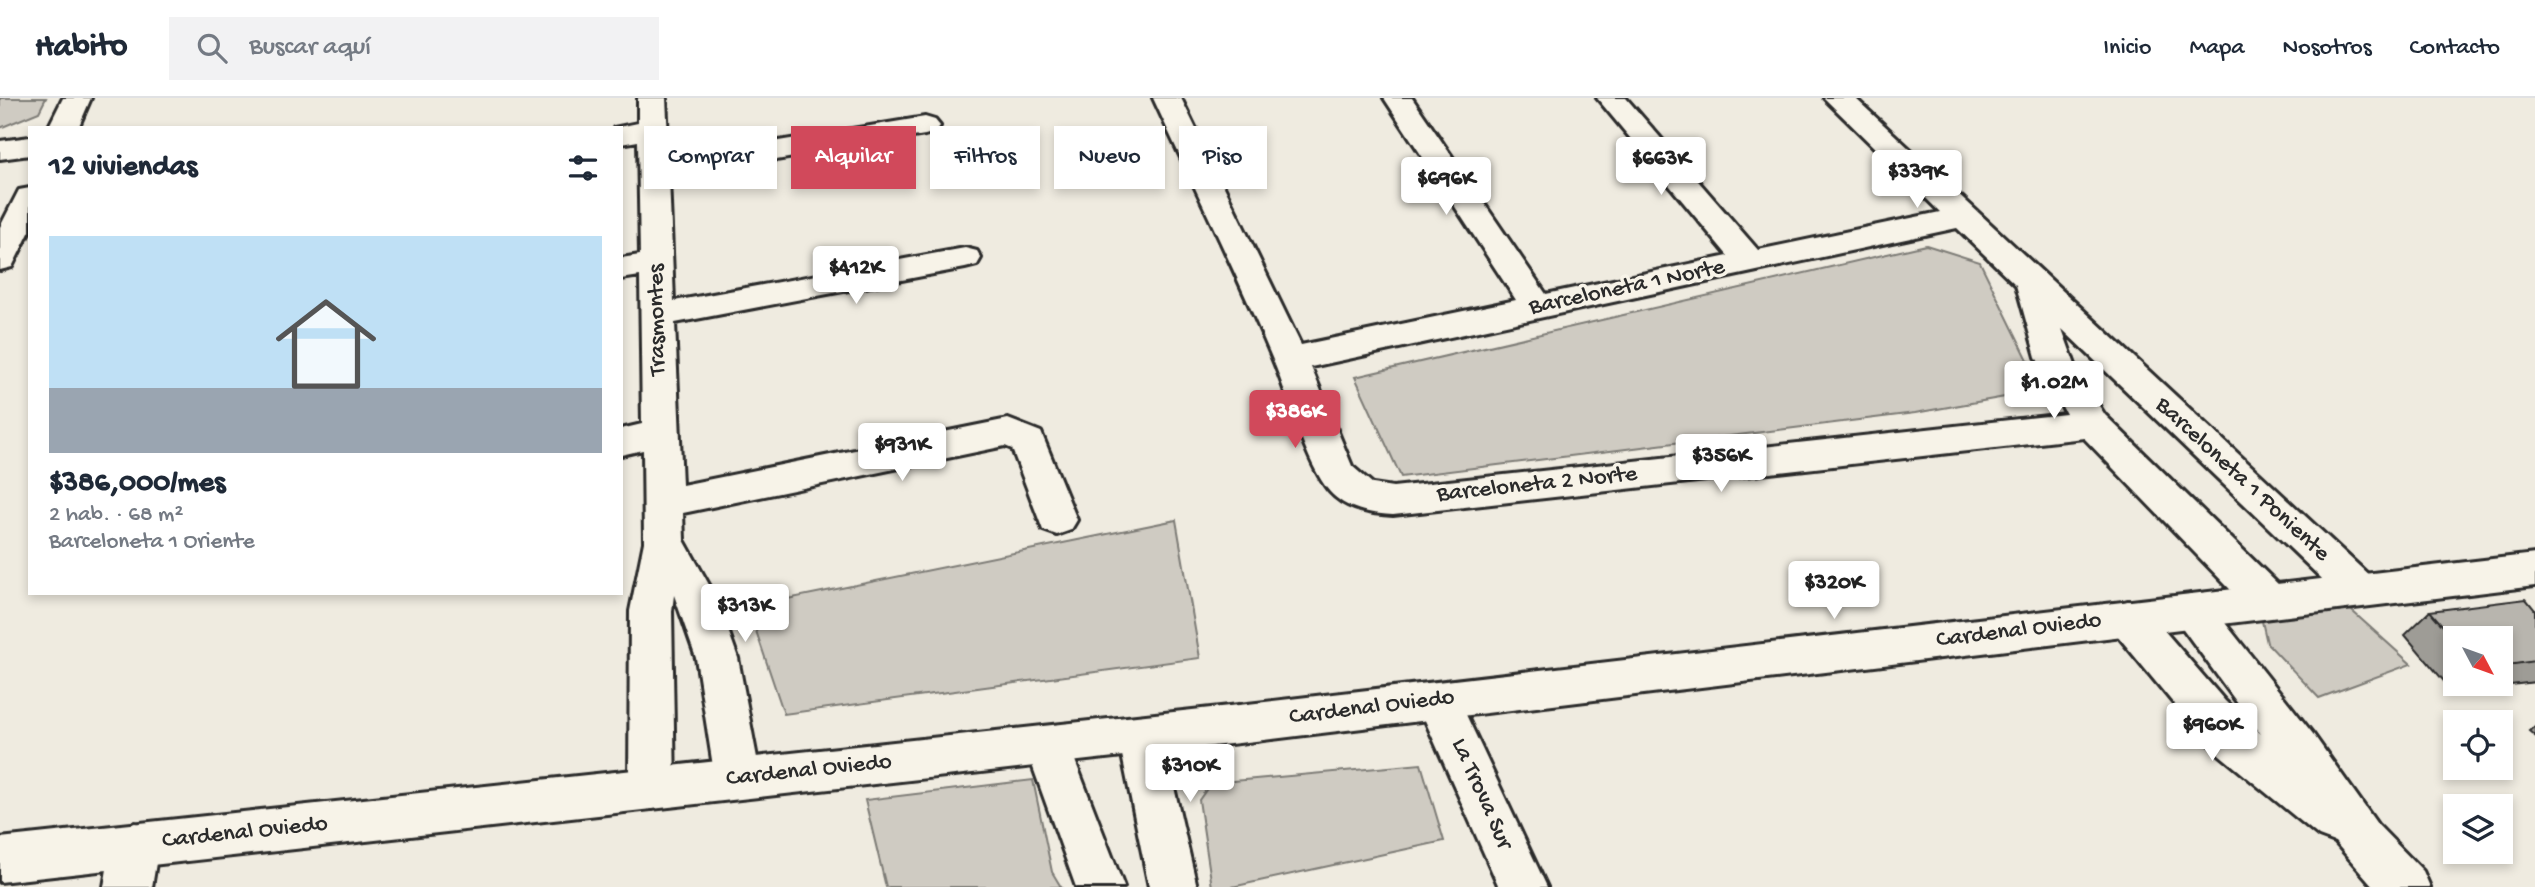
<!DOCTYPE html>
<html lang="es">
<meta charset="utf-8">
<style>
:root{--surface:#fff;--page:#f2f2f3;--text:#1f2937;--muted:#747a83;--line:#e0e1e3;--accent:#d1495b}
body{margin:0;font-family:"Gochi Hand",sans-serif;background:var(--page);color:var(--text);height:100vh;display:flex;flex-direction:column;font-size:26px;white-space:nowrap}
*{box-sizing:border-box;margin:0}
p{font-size:23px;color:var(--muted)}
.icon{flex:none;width:38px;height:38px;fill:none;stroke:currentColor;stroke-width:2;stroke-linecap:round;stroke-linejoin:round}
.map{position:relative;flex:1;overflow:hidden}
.details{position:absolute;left:28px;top:28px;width:595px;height:469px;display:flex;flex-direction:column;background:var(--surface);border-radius:0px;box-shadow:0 4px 10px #0003}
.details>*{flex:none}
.guide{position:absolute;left:644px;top:28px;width:665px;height:63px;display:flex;gap:14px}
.needle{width:46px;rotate:131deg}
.tools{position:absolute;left:2443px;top:528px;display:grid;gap:14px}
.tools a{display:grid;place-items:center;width:70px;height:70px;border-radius:0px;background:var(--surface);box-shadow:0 4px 10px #0003;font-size:35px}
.price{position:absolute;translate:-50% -60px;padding:0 16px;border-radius:7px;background:#fff;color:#222;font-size:23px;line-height:46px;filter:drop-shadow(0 2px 4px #0008)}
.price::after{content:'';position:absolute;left:50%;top:42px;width:21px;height:16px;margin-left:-10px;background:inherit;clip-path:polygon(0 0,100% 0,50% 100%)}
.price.active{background:var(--accent);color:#fff}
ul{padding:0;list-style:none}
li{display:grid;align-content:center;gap:14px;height:371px;padding:0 21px}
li+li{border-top:2px solid var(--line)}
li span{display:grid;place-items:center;height:217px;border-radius:0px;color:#555}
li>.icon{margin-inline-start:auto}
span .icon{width:126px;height:126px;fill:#fffc;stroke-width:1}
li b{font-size:30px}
h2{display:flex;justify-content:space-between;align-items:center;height:84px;padding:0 21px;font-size:30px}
.pill{padding:0 24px;border-radius:0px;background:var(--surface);box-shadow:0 4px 10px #0003;font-size:24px;line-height:63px}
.pill.active{background:var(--accent);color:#fff}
header{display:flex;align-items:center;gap:42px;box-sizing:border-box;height:98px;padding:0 35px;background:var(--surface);border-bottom:2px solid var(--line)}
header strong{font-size:33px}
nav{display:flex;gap:38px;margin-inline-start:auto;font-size:24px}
.search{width:490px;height:63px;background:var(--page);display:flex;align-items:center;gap:18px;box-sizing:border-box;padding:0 24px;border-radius:0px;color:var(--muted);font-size:26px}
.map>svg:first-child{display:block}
</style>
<header>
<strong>Habito</strong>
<div class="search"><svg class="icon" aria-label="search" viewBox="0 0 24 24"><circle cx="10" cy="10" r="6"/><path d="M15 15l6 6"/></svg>Buscar aquí</div>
<nav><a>Inicio</a><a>Mapa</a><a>Nosotros</a><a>Contacto</a></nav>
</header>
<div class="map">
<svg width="2535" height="789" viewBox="0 0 2535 789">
<rect width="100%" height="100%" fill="#efebe0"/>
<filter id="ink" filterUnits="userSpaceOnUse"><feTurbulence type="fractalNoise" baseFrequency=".0143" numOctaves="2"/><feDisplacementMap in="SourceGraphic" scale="14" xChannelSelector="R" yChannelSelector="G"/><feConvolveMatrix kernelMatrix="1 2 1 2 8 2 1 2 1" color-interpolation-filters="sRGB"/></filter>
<g filter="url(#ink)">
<!-- green -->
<path fill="#cfcbc2" stroke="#7d7b76" stroke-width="2" d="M0 0H46L39 14 0 30Z
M1926 147 1980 164 2030 266 2016 297 1915 315 1401 379 1355 279Z
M1176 422 1200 560 784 616 748 509Z
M2342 504 2411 566 2319 600 2267 545 2259 510Z
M1421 666 1444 743 1232 789H1212L1199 702 1211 685Z
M1033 682 1052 774 1061 789H886L865 702Z"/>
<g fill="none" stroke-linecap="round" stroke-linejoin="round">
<defs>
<path id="minor" d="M63 0H91L78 30H48Z
M638 0H666L669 61 925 19 935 22 940 28 935 34 925 37 669 80 674 203 965 150 977 153 981 160 977 167 965 170 675 225 682 387 1008 321 1041 334 1077 422 1071 432 1057 437 1043 432 1012 351 1005 348 683 415 684 442 717 501 738 560 761 681 754 695 738 701 722 695 715 681 696 560 674 497 672 513 675 691 668 705 652 711 636 705 629 691 630 513 644 444 643 352 621 357V331L642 326 640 178 621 181V160L640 157 638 43 621 46V30H614L638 25Z
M1153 0H1181L1301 247 1516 202 1384 0H1412L1546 196 1728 158 1597 0H1626L1758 152 1940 114 1824 0H1855L2373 481 2379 492 2373 503 2359 508 2345 503 2062 231 2078 275 2105 317 2284 492 2290 504 2284 516 2269 520 2254 516 2084 340 1393 417C1371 416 1345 411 1330 394 1306 367 1288 297 1273 262 1236 173 1193 87 1153 0ZM1957 130 2016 187 2036 259 2066 316 1393 389 1373 386 1352 368 1311 269Z
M30 39V57L0 61V43Z
M30 90V133L12 169 0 172V129L19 92Z
M2191 496 2206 501 2313 636 2377 726 2423 773 2430 789H2374L2335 744 2319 738 2220 657 2193 629 2113 532 2107 520 2113 508 2128 503 2143 508 2225 603 2260 636 2170 513 2176 501Z
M1438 584 1453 589 1547 789H1499L1416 602 1423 589Z
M1140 618 1156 623 1162 637 1197 789H1149L1118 637 1124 623Z
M1047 628 1063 633 1069 647 1124 789H1076L1025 647 1031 633Z
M135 725 152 732 159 747 152 789H104L111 747 118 732Z"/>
<path id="tertiary" d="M2535 456V488L1239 645 0 784V740L1239 607Z"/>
</defs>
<!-- minor casing -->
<use href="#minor" stroke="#2b2b2b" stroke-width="6"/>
<!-- tertiary casing -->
<use href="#tertiary" stroke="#2b2b2b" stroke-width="6"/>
<!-- minor -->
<use href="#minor" fill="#f7f3e8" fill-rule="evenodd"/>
<!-- tertiary -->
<use href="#tertiary" fill="#f7f3e8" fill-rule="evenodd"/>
</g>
<!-- wall -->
<path fill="#9e9c96" stroke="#2b2b2b" stroke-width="2" fill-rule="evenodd" d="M2535 512V584L2453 594 2405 537 2430 513ZM2455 541H2501V586H2455Z
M2535 628V638L2529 633Z"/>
<!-- building -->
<path fill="#b8b5ae" stroke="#2b2b2b" stroke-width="2" d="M2526 501 2535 512V563L2501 568V541H2455V542L2430 513Z"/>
</g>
<g text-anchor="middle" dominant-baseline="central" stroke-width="7" stroke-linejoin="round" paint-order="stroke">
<!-- street labels -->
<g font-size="24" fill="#2b2b2b" stroke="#f7f3e8">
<text transform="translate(1627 190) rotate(-12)">Barceloneta 1 Norte</text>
<text transform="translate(658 222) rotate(-91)">Trasmontes</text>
<text transform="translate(2242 382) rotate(43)">Barceloneta 1 Poniente</text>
<text transform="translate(1537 387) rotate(-6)">Barceloneta 2 Norte</text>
<text transform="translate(2019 533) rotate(-7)">Cardenal Oviedo</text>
<text transform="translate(1372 610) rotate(-7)">Cardenal Oviedo</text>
<text transform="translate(809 673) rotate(-6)">Cardenal Oviedo</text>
<text transform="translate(1481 696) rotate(66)">La Trova Sur</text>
<text transform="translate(245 735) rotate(-6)">Cardenal Oviedo</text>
</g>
</g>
</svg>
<div class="tools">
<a><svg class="needle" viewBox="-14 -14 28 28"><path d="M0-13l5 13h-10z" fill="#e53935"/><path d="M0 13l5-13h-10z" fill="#747a83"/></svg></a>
<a><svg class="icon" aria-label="locate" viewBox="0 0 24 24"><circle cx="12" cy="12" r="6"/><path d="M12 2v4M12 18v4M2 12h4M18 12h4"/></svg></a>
<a><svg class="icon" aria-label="layers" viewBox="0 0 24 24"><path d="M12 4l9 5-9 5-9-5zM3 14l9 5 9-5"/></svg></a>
</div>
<b class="price" style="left:1661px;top:99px">$663K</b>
<b class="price" style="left:1917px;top:112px">$339K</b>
<b class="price" style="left:1446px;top:119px">$696K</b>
<b class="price" style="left:856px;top:208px">$412K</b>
<b class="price" style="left:2054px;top:323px">$1.02M</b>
<b class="price active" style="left:1295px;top:352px">$386K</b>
<b class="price" style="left:902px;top:385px">$931K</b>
<b class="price" style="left:1721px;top:396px">$356K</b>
<b class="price" style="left:1834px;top:523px">$320K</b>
<b class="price" style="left:745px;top:546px">$313K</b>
<b class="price" style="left:2212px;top:665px">$960K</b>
<b class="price" style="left:1190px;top:706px">$310K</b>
<div class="guide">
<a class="pill">Comprar</a>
<a class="pill active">Alquilar</a>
<a class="pill">Filtros</a>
<a class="pill">Nuevo</a>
<a class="pill">Piso</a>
</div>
<section class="details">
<h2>12 viviendas<svg class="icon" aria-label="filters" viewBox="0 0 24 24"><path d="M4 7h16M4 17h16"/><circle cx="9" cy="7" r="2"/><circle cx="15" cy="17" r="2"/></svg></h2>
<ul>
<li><span style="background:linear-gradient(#bfe0f5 70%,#9aa5b1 0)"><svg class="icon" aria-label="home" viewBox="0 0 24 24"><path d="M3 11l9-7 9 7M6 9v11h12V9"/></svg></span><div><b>$386,000/mes</b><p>2 hab. · 68 m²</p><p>Barceloneta 1 Oriente</p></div></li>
</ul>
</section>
</div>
